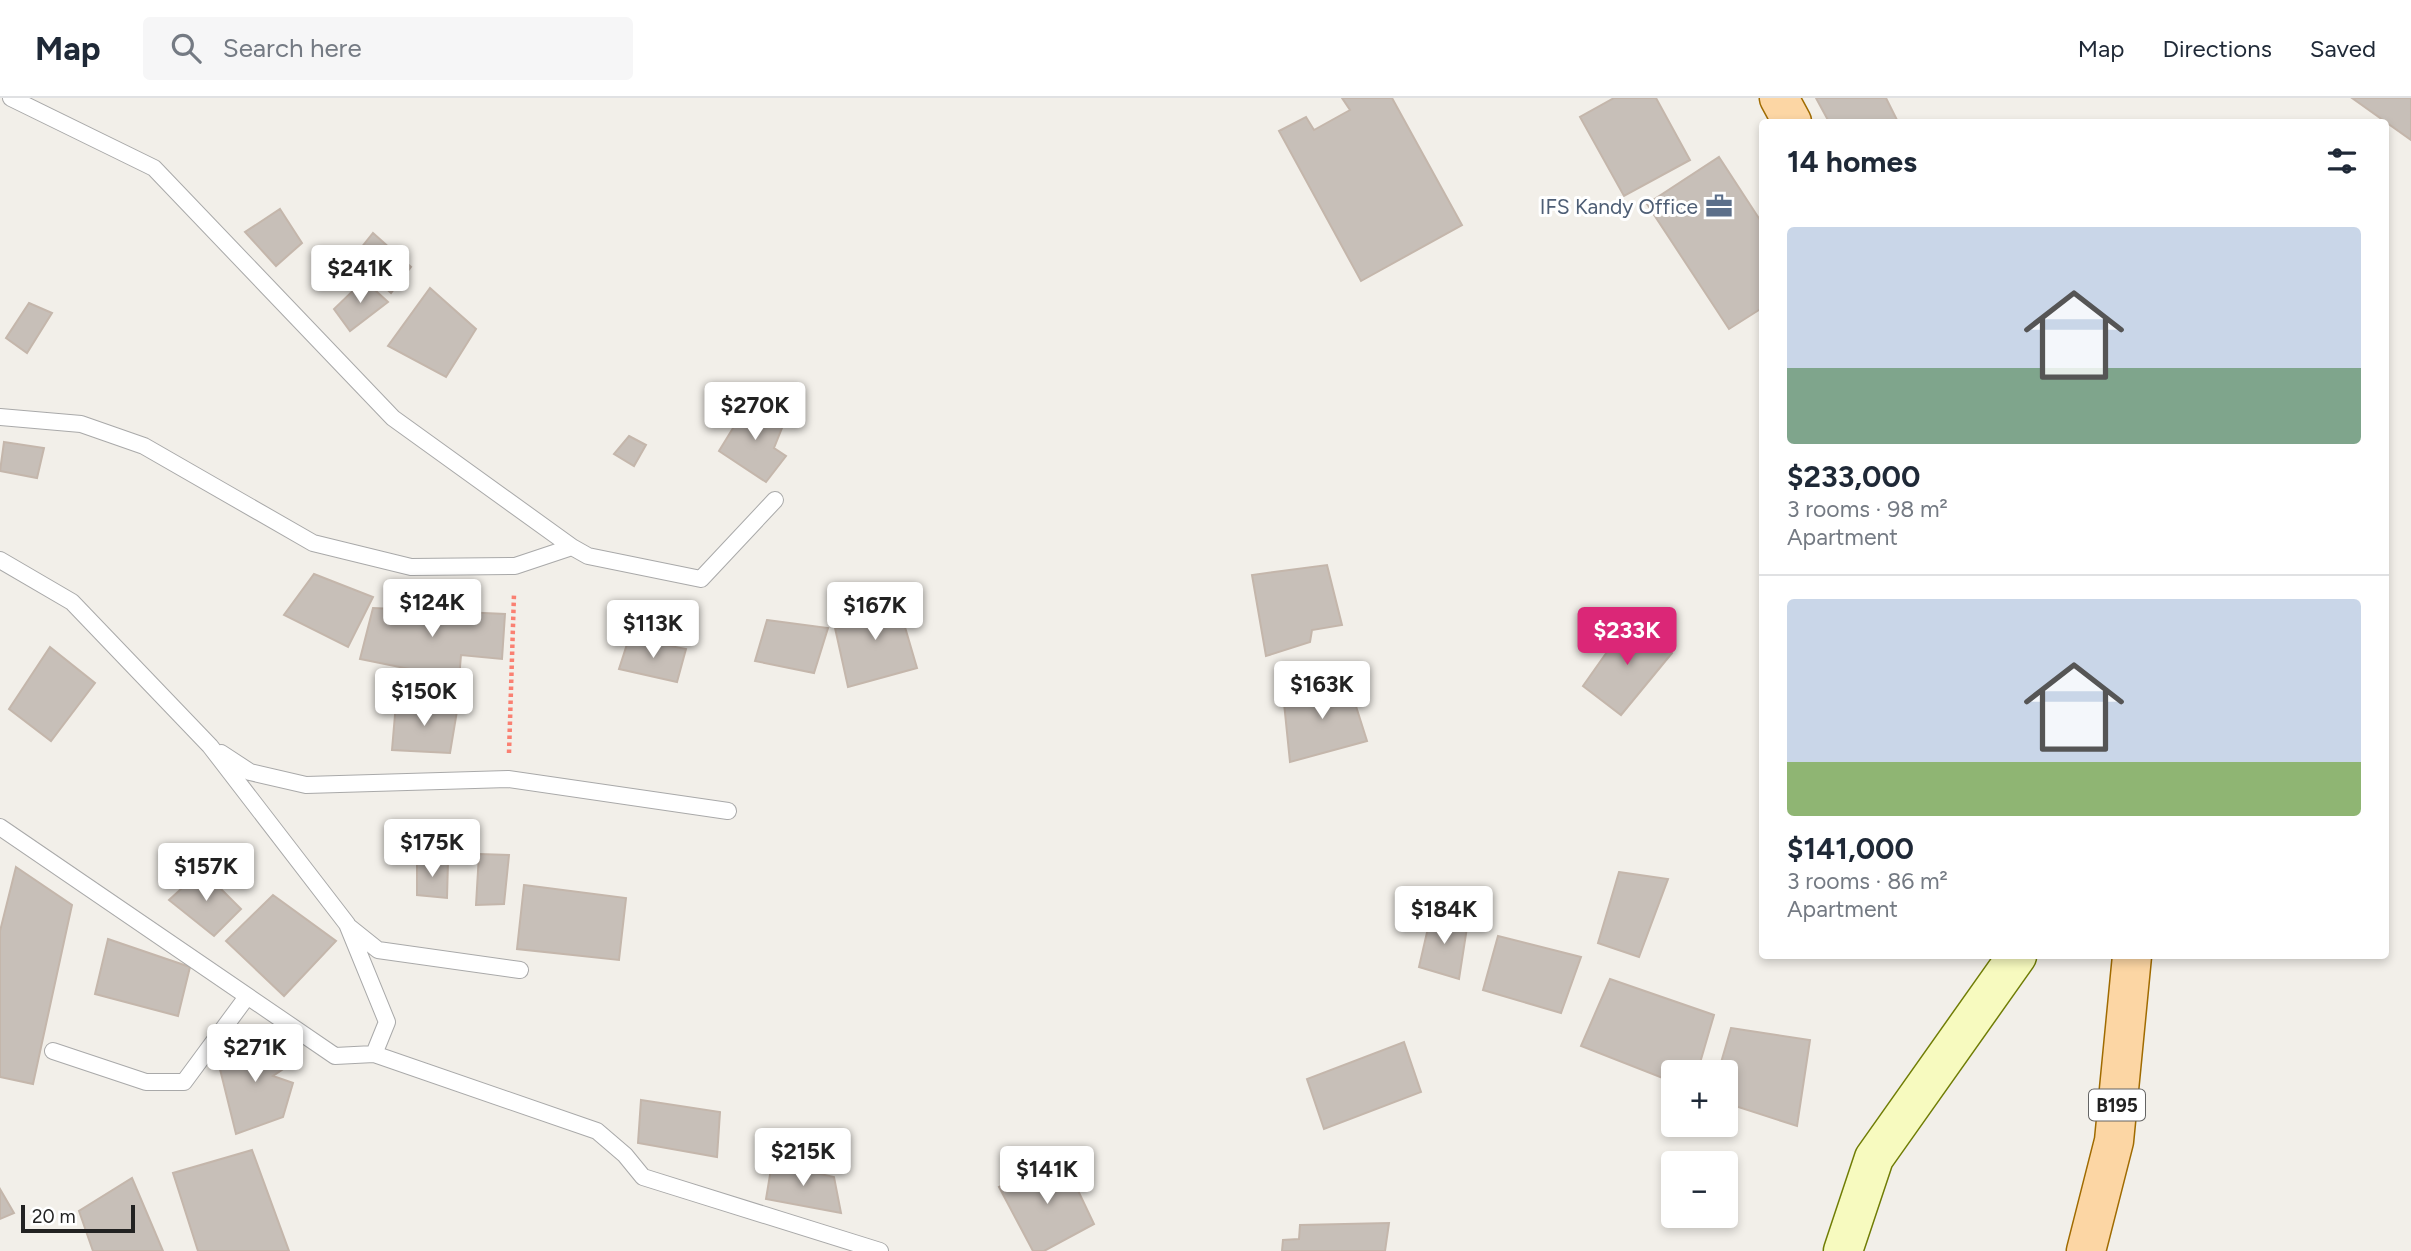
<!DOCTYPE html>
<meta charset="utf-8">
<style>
:root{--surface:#fff;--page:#f6f6f7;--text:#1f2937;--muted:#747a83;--line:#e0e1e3;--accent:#db2777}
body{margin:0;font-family:Figtree,sans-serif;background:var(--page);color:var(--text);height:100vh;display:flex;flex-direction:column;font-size:26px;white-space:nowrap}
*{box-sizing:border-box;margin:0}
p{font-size:23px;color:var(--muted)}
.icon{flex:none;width:38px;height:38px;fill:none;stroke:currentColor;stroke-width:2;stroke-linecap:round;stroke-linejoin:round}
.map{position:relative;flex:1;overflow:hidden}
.drawer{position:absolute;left:1759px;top:21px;width:630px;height:840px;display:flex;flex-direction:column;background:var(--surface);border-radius:7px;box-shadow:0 4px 10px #0003}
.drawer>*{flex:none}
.fabs{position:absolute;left:1661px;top:962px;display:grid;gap:14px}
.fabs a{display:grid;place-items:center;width:77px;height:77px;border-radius:7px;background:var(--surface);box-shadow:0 4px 10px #0003;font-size:35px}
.scale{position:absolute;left:21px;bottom:18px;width:114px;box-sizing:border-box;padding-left:7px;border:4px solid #222;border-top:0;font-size:19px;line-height:24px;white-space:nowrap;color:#222;-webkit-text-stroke:5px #fff;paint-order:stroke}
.price{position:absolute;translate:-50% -60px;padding:0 16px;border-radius:7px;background:#fff;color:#222;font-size:23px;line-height:46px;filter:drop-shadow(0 2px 4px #0008)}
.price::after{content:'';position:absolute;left:50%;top:42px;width:21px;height:16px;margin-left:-10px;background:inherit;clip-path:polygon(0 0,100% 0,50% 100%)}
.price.active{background:var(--accent);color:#fff}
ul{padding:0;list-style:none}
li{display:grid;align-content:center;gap:14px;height:371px;padding:0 28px}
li+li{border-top:2px solid var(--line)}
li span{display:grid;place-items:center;height:217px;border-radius:7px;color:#555}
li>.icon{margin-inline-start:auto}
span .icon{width:126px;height:126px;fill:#fffc;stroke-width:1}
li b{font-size:30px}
h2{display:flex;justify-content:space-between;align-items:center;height:84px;padding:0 28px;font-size:30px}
header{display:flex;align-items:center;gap:42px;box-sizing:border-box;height:98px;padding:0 35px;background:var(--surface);border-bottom:2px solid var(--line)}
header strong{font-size:33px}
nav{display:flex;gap:38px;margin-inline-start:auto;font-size:24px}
.search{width:490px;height:63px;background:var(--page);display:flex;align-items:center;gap:18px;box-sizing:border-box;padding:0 24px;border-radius:7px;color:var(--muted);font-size:26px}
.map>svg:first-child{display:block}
</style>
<header>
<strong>Map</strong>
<div class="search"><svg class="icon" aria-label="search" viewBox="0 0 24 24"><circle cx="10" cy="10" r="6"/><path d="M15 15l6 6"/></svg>Search here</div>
<nav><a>Map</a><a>Directions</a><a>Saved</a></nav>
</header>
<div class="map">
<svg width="2411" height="1153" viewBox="0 0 2411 1153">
<rect width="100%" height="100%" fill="#f2efe9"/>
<!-- building -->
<path fill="#c7bfb8" stroke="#c4b6ab" stroke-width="2" d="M1342 0H1392L1462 127 1361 183 1279 33 1306 19 1314 32 1350 12Z
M1614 0H1656L1690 62 1624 98 1580 19Z
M1816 0H1886L1898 24H1829Z
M2352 0H2411V42Z
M1719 59 1762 125V210L1729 231 1647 106Z
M280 111 302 145 276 168 245 134Z
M373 135 411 169 391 195 353 160Z
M364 182 388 204 350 233 334 211Z
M430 190 476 231 446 279 388 248Z
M29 205 52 215 27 255 6 240Z
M749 304 784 325 774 350 786 358 766 384 719 353Z
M629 338 646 347 634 368 614 356Z
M4 344 44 350 37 380 0 373Z
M1327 467 1342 527 1312 532 1310 544 1266 558 1252 477Z
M314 476 373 499 348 549 284 517Z
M895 495 917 570 848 589 835 530 854 528V508Z
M373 510 505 516 502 561 461 557 459 581 360 561Z
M1631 520 1672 555 1621 617 1583 588Z
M767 522 828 530 814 575 755 563Z
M629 540 686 551 677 584 619 571Z
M50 549 95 585 51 643 9 611Z
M1348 583 1367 643 1290 664 1283 595 1308 590 1310 598 1319 588Z
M396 605 458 607 450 655 392 652Z
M403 728 442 730V758L403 757Z
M479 756 509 757 504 806 476 807Z
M417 763 448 764 447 800 417 797Z
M16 769 72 807 33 986 0 979V833Z
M202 772 241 811 214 838 169 802Z
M1619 774 1668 781 1639 859 1598 845Z
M524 787 626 800 619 862 517 851Z
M273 797 336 843 284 898 226 843Z
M1431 817 1468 823 1459 881 1419 869Z
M1498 838 1581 859 1561 915 1483 892Z
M108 841 190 869 178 918 95 896Z
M1610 881 1714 917 1697 975H1673V984L1581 948Z
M1731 930 1810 942 1797 1028 1726 1005V975H1718Z
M244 941 257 958 265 946 278 959 292 945 301 959 273 978 293 985 283 1019 236 1036 216 955Z
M1404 944 1421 994 1324 1031 1307 981Z
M641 1002 720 1014 717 1059 638 1045Z
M252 1052 289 1153H198L173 1075Z
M1062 1059 1094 1126 1044 1153H1033L999 1089Z
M772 1065 834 1079 841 1115 766 1101Z
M132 1080 163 1153H93L79 1113Z
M0 1091 14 1115 0 1121Z
M1389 1125 1385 1153H1282L1283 1142 1299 1141 1300 1127Z"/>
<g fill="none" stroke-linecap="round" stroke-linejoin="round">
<defs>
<path id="lane" d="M11 0 154 70 393 320 572 449 588 458 701 481 775 402
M0 319 81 326 144 348 313 445 411 469 515 468 572 449
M0 462 72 504 210 648 347 826 387 924 374 956 335 958 0 729
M221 655 250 674 306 687 508 681 728 713
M348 828 378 852 520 872
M53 953 146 984H184L246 900
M374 956 597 1033 625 1057 643 1079 880 1153"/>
<path id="secondary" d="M1843 1153 1874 1060 2017 858"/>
<path id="primary" d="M1779 0 1792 24
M2086 1153 2114 1043 2132 858"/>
</defs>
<!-- lane casing -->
<use href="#lane" stroke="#a9a9a9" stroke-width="18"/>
<!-- secondary casing -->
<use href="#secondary" stroke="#707d05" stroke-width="41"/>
<!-- primary casing -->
<use href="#primary" stroke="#a06b00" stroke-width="41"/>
<!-- path -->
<path stroke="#fa8072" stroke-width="4.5" stroke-dasharray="3.5 3.5" stroke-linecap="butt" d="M509 655 514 496"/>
<!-- lane -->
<use href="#lane" stroke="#fff" stroke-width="16"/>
<!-- secondary -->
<use href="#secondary" stroke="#f7fabf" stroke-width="38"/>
<!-- primary -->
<use href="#primary" stroke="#fcd6a4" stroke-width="38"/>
</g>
<!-- icons -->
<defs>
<symbol id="office-bare" viewBox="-9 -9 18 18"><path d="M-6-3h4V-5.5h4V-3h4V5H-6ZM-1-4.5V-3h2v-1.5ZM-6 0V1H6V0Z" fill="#5c6f8a" stroke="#fff" stroke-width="2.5" paint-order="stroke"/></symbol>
</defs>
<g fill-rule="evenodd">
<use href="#office-bare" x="1700" y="89" width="38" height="38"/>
</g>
<g text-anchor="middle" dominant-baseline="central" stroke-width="6" stroke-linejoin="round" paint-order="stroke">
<!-- shield labels -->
<rect fill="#fff" stroke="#646464" stroke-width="2" x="2089" y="991.5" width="56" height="31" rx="5"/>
<g font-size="19" font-weight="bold" fill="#222">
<text x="2117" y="1007">B195</text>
</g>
<!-- service labels -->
<g font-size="21" fill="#4e5e75" stroke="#fff" text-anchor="end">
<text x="1698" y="108">IFS Kandy Office</text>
</g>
</g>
</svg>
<div class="fabs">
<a>+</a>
<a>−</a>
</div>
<div class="scale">20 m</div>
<b class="price" style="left:360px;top:207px">$241K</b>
<b class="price" style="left:755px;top:344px">$270K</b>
<b class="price" style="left:432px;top:541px">$124K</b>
<b class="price" style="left:875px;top:544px">$167K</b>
<b class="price" style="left:653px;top:562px">$113K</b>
<b class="price active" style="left:1627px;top:569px">$233K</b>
<b class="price" style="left:1322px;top:623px">$163K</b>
<b class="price" style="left:424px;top:630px">$150K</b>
<b class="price" style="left:432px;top:781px">$175K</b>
<b class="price" style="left:206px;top:805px">$157K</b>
<b class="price" style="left:1444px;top:848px">$184K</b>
<b class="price" style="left:255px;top:986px">$271K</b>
<b class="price" style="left:803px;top:1090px">$215K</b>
<b class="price" style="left:1047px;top:1108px">$141K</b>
<section class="drawer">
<h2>14 homes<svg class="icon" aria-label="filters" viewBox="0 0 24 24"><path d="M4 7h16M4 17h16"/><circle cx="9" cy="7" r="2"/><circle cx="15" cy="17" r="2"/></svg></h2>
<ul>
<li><span style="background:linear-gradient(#c9d6e8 65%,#7fa58c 0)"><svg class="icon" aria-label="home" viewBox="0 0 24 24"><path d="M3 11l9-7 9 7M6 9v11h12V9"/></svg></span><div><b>$233,000</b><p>3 rooms · 98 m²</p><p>Apartment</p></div></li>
<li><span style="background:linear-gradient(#c9d6e8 75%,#8fb573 0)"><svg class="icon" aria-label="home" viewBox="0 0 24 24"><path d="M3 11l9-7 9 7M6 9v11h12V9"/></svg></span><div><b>$141,000</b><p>3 rooms · 86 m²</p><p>Apartment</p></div></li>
</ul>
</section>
</div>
